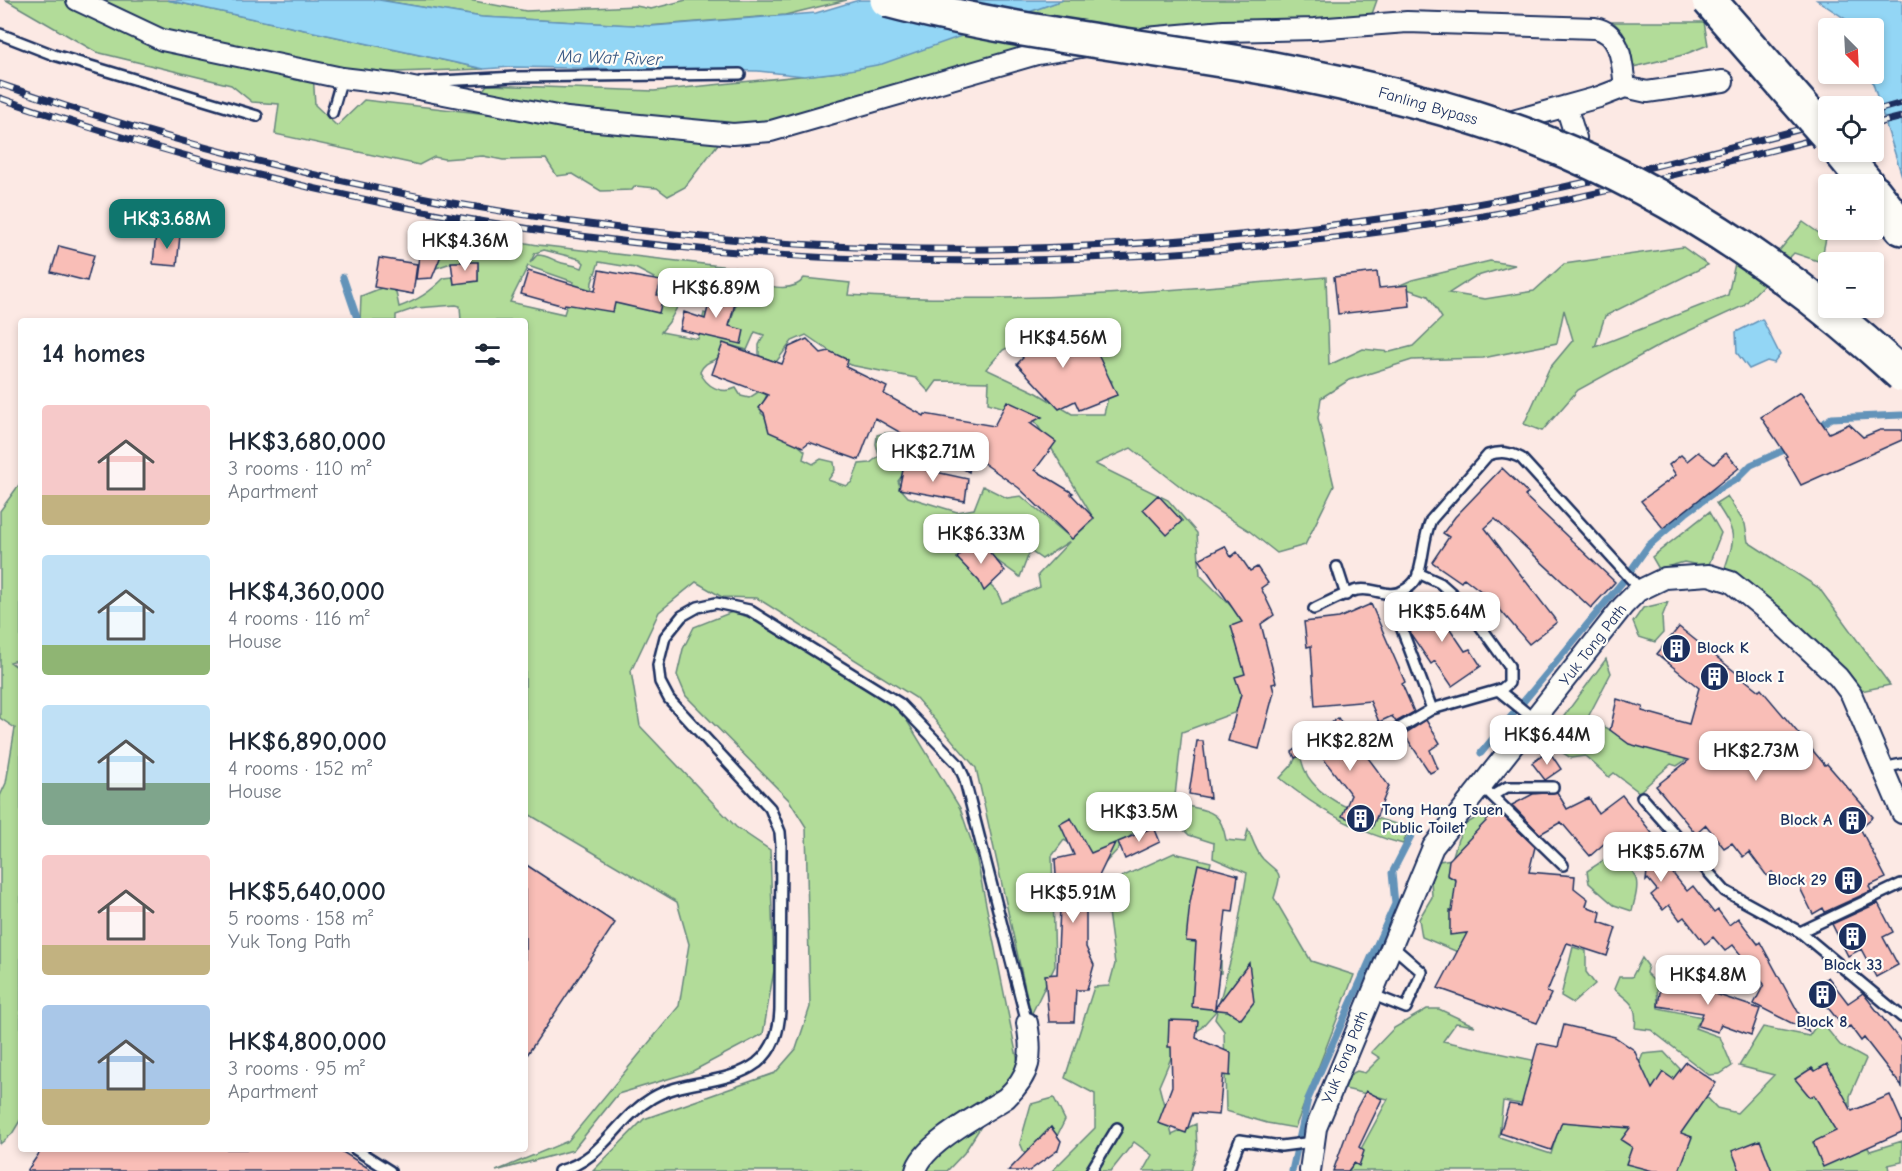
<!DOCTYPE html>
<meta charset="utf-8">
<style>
:root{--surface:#fff;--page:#f6f6f7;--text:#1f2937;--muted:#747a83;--accent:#0f766e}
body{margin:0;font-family:"Comic Neue",sans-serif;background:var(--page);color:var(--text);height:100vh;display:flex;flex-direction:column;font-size:22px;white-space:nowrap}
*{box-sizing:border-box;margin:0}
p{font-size:20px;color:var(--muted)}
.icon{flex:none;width:33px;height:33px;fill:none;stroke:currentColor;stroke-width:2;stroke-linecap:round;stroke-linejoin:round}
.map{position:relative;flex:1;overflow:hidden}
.panel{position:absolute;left:18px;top:318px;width:510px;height:834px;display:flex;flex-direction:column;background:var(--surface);border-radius:6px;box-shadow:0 3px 9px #0003}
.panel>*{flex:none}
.needle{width:39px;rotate:156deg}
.fabs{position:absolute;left:1818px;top:18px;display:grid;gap:12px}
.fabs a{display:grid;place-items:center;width:66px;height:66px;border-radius:6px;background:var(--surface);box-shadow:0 3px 9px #0003;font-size:30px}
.price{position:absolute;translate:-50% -51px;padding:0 14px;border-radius:12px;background:#fff;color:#222;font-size:20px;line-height:39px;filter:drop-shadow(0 2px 3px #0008)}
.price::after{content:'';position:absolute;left:50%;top:36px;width:18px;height:14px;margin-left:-9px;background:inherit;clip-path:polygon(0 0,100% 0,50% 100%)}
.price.selected{background:var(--accent);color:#fff}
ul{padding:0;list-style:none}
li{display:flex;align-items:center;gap:18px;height:150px;padding:0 24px}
li span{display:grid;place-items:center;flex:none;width:168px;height:120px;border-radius:6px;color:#555}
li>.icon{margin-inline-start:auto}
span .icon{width:72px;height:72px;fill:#fffc;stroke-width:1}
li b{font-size:26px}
h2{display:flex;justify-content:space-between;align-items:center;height:72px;padding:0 24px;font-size:26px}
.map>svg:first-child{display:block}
</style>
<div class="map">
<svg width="1902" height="1171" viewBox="0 0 1902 1171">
<rect width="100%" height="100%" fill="#fce9e4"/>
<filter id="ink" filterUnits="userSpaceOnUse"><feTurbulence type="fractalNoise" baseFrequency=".0167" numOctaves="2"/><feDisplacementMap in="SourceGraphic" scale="12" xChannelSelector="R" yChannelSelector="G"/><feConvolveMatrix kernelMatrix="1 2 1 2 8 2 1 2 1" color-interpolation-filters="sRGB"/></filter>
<g filter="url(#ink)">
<!-- green -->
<path fill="#b2dc99" stroke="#66867c" stroke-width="1.5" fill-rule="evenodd" d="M6 0H167L484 69 338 74 313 72 315 105 337 126 364 100 721 140 685 187 668 196 657 188 635 186 632 190 601 191 573 174 557 176 546 159 503 160 483 156 444 159 434 157 419 165 275 134 279 104 252 102 231 85 96 52Z
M379 0H469L526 11 636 6 651 9 686 0H847L785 15 647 26 482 17Z
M1063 0H1377L1372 14 1348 26 1100 44 771 131 475 100 487 85 654 91 839 72Z
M1613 22H1704L1708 45 1683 55 1633 67C1631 48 1628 35 1613 22Z
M1803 222 1826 238 1821 262 1794 253 1743 306 1671 339 1578 390 1542 431 1524 424 1549 369 1573 340 1564 310 1557 343 1483 358 1412 360 1349 380 1321 398 1318 418 1334 486 1305 545 1277 553 1248 530 1190 494 1131 448 1095 464 1168 500 1197 533 1200 575 1255 630 1250 707 1182 732 1175 796 1153 812 1105 863 1064 840 1052 856 1055 966 1031 1015 976 768 916 698 757 598 722 597 696 582 659 612 631 671 640 726 736 827 770 850 774 970 763 1034 691 1072 618 1094 573 1150 496 1171 568 1141 679 1006 689 944 677 902 525 812V321H461L460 306 456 305 416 308 396 315V321H360L361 296 389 285 396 292 399 307C418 300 430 292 444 278L453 277 454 284 478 281V262H454L433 269 423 254 430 227 538 245 738 268 743 278C760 284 792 296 804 278L850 283 848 295C1007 305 1168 291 1326 277L1329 365 1363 349 1390 352 1413 346 1442 318 1428 296 1398 286 1412 280 1490 261 1515 265 1474 277 1449 293 1485 299 1534 291 1564 264 1683 247 1708 265 1605 316 1595 347 1728 295 1742 232 1779 251ZM544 250 580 259 584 263 582 268C575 265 569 265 562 263 551 260 549 255 537 255L530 263 535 253ZM599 262 635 268 654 278 630 301 591 297 592 282ZM528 266 574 282 564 314 510 302ZM691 282 739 294 731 321 704 313 698 339 661 332 669 322ZM755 332 764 335 759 345V356L776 362 792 341 806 335 850 365 916 378 929 392 937 381 989 382 988 403 1032 416 1094 519 1072 539 1021 496 1007 498 983 486 974 509 957 512 908 497 901 489 898 481 919 453 918 447C906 435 894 429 877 435L876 444 879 456 870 463 859 464 852 482 846 486 828 480 835 470 834 462 821 459 813 464 803 459 805 451 761 413 767 393 763 389 749 398 741 396 736 388C721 395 706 386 700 372 707 356 722 364 730 345L747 350ZM1021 341 1039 344 1112 381 1104 414H1072L1037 393 986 369 1003 350ZM967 539 1020 577 1030 551 1042 559 1070 541 1038 575 1040 587 1002 603 997 592 962 557 956 554Z
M21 482V659L10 662 21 670V1119L12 1134 0 1144V796L6 783 15 728 0 718V511Z
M1727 496 1745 524 1748 542 1819 588 1890 685 1856 692 1724 571C1736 535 1737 535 1716 503Z
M1709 512 1721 533 1708 567 1684 562 1659 569 1652 557Z
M1668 602 1662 617 1663 633 1655 642 1639 637 1633 622 1643 608Z
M732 612 751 618 900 709 960 808 976 855 1019 1067 964 1153 947 1171H593L644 1119 775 1073 796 1049 810 1007 806 827 789 800 686 696 677 675 683 649 694 627Z
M1606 659 1611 673 1586 721 1607 728 1634 745 1706 747 1677 766 1671 764 1639 792 1614 773 1609 777 1585 756 1571 758 1545 742Z
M1299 751C1302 762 1304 773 1312 782 1333 809 1378 818 1409 828L1403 844C1356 832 1317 809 1280 778L1292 765Z
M1187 806C1213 812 1221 812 1226 840L1245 842 1248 829C1252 838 1256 852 1263 859 1281 876 1283 870 1274 898L1311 961 1354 975 1295 1128 1267 1123 1226 1111 1224 1031 1215 1019 1235 943 1247 873 1213 858 1214 843 1189 835 1178 824 1179 812Z
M1492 808 1510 819 1509 834 1465 955 1422 937 1419 919 1432 897 1431 878 1439 861 1452 859 1458 839 1466 824Z
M1174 853 1211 862 1193 936 1221 955V973L1196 974 1216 1011 1200 1029 1177 1044 1159 1086 1172 1135 1196 1124 1197 1149 1191 1171H1143L1152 1155 1134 1142 1111 1171H1052L1095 1128V1094L1065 1078 1094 987 1109 986 1115 964 1108 912 1117 879Z
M1620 856C1641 878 1639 883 1632 911L1614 905 1589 883 1587 871 1604 860Z
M1573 947 1586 951V972L1595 984 1573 1003 1561 996Z
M1642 958 1648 966 1646 973 1657 984 1658 1008 1702 1017 1695 1028 1720 1037 1732 1066 1720 1074 1709 1075 1651 1030 1635 1028C1638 1004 1630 1002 1614 989L1619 977H1632Z
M1427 1009H1439L1475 1026 1456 1023 1443 1041 1537 1061 1541 1101 1521 1104 1503 1101 1499 1137 1551 1154 1577 1066 1630 1085 1643 1054 1664 1052 1717 1108 1737 1113 1774 1075 1739 1066 1763 1027 1809 1036 1818 1023 1827 1029 1840 1045 1866 1059 1850 1096V1120L1870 1151 1902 1141V1162L1888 1165 1889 1171H1349L1388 1099 1345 1089 1349 1075 1357 1071 1365 1073 1380 1058 1371 1052 1394 1028Z
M1054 1098 1065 1120 1051 1148 1029 1163 1020 1143 1031 1104Z"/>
<!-- water -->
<path fill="#93d6f5" stroke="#6393b9" stroke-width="1.5" d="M167 0H379L482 17 652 26 816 13 859 0H1063L882 64 839 72 804 76 758 71 511 67 484 69Z
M1817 0H1902V176L1870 74H1874V28H1859Z
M1762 319 1780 355 1774 363 1767 361 1749 369 1737 353 1736 332Z"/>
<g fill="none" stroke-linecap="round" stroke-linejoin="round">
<!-- stream -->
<path stroke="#6393b9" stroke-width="7" d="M343 277 358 321
M1817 428 1831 418 1902 415
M1481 753 1624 580 1648 546 1686 513 1716 491 1737 479 1751 465 1791 447
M1292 1171 1308 1099 1395 904 1392 873 1413 832"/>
</g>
<!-- building -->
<path fill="#f9beb7" stroke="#1b2f5e" stroke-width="1.5" d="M156 233 180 235 177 266 153 264Z
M59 246 94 255 87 281 51 272Z
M420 249 442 253 432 278 416 279Z
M379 258 417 264 413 294 374 287Z
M451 262H478V281L454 284Z
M599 270 661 281 657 295 663 296 659 313 615 303 613 312 565 304 564 306 521 294 528 271 595 291Z
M1377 272 1379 288 1408 285 1410 306 1338 314 1334 277Z
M713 288 738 292 729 326 744 330 741 344 680 330 684 312 705 319Z
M1043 322 1050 336 1074 340 1080 351 1094 346 1117 395 1079 410 1075 401 1059 409 1017 364 1023 358 1011 339Z
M807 339 821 353 829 351 848 360 846 367 887 387 884 394 924 416 925 414 994 426 1007 401 1042 417 1030 423 1056 442 1035 470 1073 493 1071 494 1094 518 1072 539 1019 488 972 455 969 472 875 418 859 460 809 442 803 447 769 432 764 413 759 408 768 395 712 374 723 343 782 364 789 347Z
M1800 392 1829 433 1849 424 1863 437 1880 430H1902V440L1801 485 1785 457 1787 456 1761 417Z
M1698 452 1714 464 1726 453 1739 468 1663 528 1641 501 1676 475 1669 465 1681 455 1687 461Z
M904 465 968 479 965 501 899 489Z
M1502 468 1528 493 1525 496 1615 582 1591 608 1495 519 1485 528 1557 622 1529 644 1491 599 1464 578 1461 582 1432 562 1449 537 1443 533 1455 517Z
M1158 495 1182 521 1167 535 1143 509Z
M972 542 978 548 983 544 1005 571 984 591 979 581 957 558Z
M1225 546 1231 557 1237 552 1250 571 1257 567 1268 583 1261 588 1274 615 1261 624 1276 683 1272 684 1274 692 1259 749 1228 741 1241 694 1235 677 1245 674 1231 626 1242 622 1199 559Z
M1438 599 1450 616 1444 620 1465 651 1470 649 1481 666 1452 686 1435 661 1431 664 1412 636 1406 621Z
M1371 604 1405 682 1402 684 1414 712 1396 722 1392 716 1379 722 1370 701 1315 706 1311 646 1307 647 1304 622 1339 618Z
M1679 627 1759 691 1761 689 1825 765 1827 764 1873 817 1860 828 1886 878 1869 886 1871 891 1825 912 1823 908 1813 914 1795 878 1784 886 1772 872 1767 876 1749 852 1743 857 1732 843 1724 848 1706 825 1696 834 1656 786 1689 760 1629 744 1610 730 1617 699 1643 707 1642 711 1689 724 1699 688 1657 654Z
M1338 718 1350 735 1339 739 1360 747 1389 786 1372 828 1342 816 1351 795 1316 749 1295 758 1292 752Z
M1426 720 1440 743 1430 750 1438 769 1430 773 1404 734Z
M1197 741H1203L1210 798 1189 794Z
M1549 751 1561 769 1545 780 1532 763Z
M1557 792 1567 809 1589 798 1598 813 1622 795 1673 860 1666 865 1687 891 1693 886 1714 913 1718 910 1729 925 1738 918 1758 944 1760 942 1809 1032 1754 1004 1764 984 1733 945 1725 951 1713 937 1705 944 1684 917 1680 920 1669 905 1663 910 1651 895 1657 890 1648 879 1646 881 1648 861 1632 858 1614 835 1590 856 1561 822 1540 834 1512 805 1533 794Z
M1499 812 1535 847 1529 872 1575 876 1574 888 1588 899 1586 906 1601 912 1599 922 1616 928 1607 956 1567 943 1547 992 1551 994 1537 1023 1438 988 1467 933 1450 935V911H1452L1456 880 1447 875 1449 860 1490 817Z
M1071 818 1091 853 1115 843 1086 903V947L1094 965 1087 990H1076L1074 1022H1049L1045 975 1057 974 1060 908H1058L1055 859 1074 855 1060 824Z
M1154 827 1160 842 1125 859 1118 842Z
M525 864 615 923 525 1058Z
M1198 864 1238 875 1233 912 1226 911 1215 1008 1249 963 1254 1002 1241 1019 1228 1011 1192 1007 1196 942 1186 941 1190 902Z
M1878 903 1893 932 1883 937 1898 965 1876 977 1861 949 1848 956 1832 924Z
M1828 977 1848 1003 1863 993 1902 1043V1087L1864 1038 1861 1041 1850 1026 1845 1029 1813 989Z
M1662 978 1690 981 1689 985 1760 1009 1751 1035 1721 1024 1718 1032 1698 1026 1703 1013 1658 1006Z
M1169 1020 1198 1021 1196 1038 1231 1053 1230 1076 1223 1075 1219 1115 1193 1113 1186 1133 1158 1123 1172 1086 1171 1047H1168Z
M1564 1025 1615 1037 1634 1050 1652 1089 1663 1072 1673 1079 1686 1062 1716 1083 1681 1133 1692 1137 1679 1171H1653L1626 1164 1632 1147 1621 1140 1630 1128 1562 1122 1551 1150 1500 1133 1509 1104 1521 1106 1538 1043 1558 1047Z
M1827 1064 1852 1111 1890 1095 1902 1122V1132L1823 1167 1813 1142 1836 1131 1814 1095 1810 1097 1795 1079 1812 1068 1815 1071Z
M1366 1091 1382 1099 1359 1147 1364 1151 1359 1166 1354 1163 1348 1171H1333L1354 1113Z
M1051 1127 1061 1141 1058 1150 1029 1171H1008Z
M1760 1140 1772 1171H1740L1732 1151Z
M42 1149H338L373 1171H27Z"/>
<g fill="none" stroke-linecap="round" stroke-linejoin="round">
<defs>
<path id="service" d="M0 34 54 55 257 116
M422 82 516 77 740 74
M332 113 342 78
M1337 567 1346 595
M1389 595 1432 709
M1314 609C1327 603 1342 594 1357 590 1375 586 1389 601 1406 589 1411 586 1416 581 1418 575 1424 557 1423 538 1431 520L1488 455C1501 451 1509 452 1521 458L1641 590
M1498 690 1535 720
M1371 745 1432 709 1502 689 1509 683V666L1465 605 1440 583 1418 573
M1882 768 1902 764
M1482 786 1563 865
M1492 796 1507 787H1553
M1642 797 1725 891 1800 932 1902 1017
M1800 932 1901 884
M1371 994 1406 1008 1422 972 1391 945
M355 1149 390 1171
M559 1171C603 1160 615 1120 652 1098 683 1079 726 1086 757 1063 774 1049 779 1031 780 1010L781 845 780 832 770 808 669 699 660 682 658 665 665 637 682 616 698 607 716 603 749 610 899 703 958 764 964 777 1027 1023
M1091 1171 1117 1128
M1228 1171 1240 1140 1281 1146 1313 1142"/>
<path id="minor" d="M77 0 162 40 342 78 393 84 567 118 733 134 771 131 1037 54 1081 47
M1146 38 1224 31 1315 29 1407 22 1595 28C1622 33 1622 64 1625 87L1599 97 1502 124
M1625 87 1647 92 1723 81
M1566 106 1576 138
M916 1171C922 1144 983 1113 1006 1098 1031 1074 1033 1056 1027 1023
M1310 1171 1316 1128 1433 847 1623 606 1638 591 1665 578 1709 575 1731 582 1772 615 1838 677 1851 694 1902 813"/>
<path id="motorway" d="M1841 152 1867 184
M1874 192 1902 228"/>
</defs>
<!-- service casing -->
<use href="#service" stroke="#1b2f5e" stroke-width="14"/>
<!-- minor casing -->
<use href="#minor" stroke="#1b2f5e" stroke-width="24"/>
<!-- motorway casing -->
<use href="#motorway" stroke="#1b2f5e" stroke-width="38"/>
<!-- service -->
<use href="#service" stroke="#fdfcf7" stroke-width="9"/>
<!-- minor -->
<use href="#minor" stroke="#fdfcf7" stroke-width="20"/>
<!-- motorway -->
<use href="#motorway" stroke="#fdfcf7" stroke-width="33"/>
<defs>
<path id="rail" d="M0 84C262 175 536 230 813 245 1017 257 1226 242 1428 212 1563 192 1696 156 1828 122
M0 98C50 116 101 131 152 146 560 266 989 289 1409 228 1551 208 1690 171 1828 136
M1874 111 1902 103
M1874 124 1902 117"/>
</defs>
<!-- rail casing -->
<use href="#rail" stroke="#1b2f5e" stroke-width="7"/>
<!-- rail -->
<use href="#rail" stroke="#fdfcf7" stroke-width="4.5" stroke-dasharray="14" stroke-linecap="butt"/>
<defs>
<path id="motorway-bridge" d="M887 0C1011 33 1142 45 1268 68 1361 86 1454 107 1541 141 1675 194 1797 278 1902 375
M1709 0 1828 136"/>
</defs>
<!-- motorway-bridge casing -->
<use href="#motorway-bridge" stroke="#1b2f5e" stroke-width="38" stroke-linecap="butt"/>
<!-- motorway-bridge -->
<use href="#motorway-bridge" stroke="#fdfcf7" stroke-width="33"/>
</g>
</g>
<!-- icons -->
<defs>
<symbol id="building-disc" viewBox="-11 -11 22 22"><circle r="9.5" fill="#1b2f5e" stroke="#fdfcf7"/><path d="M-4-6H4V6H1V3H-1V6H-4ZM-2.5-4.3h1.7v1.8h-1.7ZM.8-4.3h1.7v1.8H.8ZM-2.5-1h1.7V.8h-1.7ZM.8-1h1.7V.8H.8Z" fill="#fff"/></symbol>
</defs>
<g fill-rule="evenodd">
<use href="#building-disc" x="1660" y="632" width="33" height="33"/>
<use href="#building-disc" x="1698" y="660" width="33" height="33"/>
<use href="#building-disc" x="1344" y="802" width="33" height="33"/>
<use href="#building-disc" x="1836" y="804" width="33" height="33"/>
<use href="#building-disc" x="1832" y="864" width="33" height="33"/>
<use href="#building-disc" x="1836" y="920" width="33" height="33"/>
<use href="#building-disc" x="1806" y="978" width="33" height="33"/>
</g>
<g text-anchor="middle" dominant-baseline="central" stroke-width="4.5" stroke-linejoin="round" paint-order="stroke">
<!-- street labels -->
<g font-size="16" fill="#1b2f5e" stroke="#fdfcf7">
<text transform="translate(1428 106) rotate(16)">Fanling Bypass</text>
<text transform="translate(1593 645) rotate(-52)">Yuk Tong Path</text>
<text transform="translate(1345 1057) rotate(-68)">Yuk Tong Path</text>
</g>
<!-- poi labels -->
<g font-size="16" font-weight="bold" fill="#1b2f5e" stroke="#fdfcf7" text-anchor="start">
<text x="1697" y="648">Block K</text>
<text x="1735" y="677">Block I</text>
<text x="1382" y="810">Tong Hang Tsuen<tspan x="1382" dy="18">Public Toilet</tspan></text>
<text x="1832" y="820" text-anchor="end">Block A</text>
<text x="1827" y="880" text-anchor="end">Block 29</text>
<text x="1853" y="965" text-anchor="middle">Block 33</text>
<text x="1822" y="1022" text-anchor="middle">Block 8</text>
</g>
<!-- water labels -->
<g font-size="18" font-style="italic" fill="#395984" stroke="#fdfcf7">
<text transform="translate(610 58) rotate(2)">Ma Wat River</text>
</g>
</g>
</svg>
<div class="fabs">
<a><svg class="needle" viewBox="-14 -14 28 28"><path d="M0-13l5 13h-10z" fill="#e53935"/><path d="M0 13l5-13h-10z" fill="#747a83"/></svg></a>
<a><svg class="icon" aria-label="locate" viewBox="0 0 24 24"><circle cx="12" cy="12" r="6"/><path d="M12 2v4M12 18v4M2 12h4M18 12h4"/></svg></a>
<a>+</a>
<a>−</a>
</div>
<b class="price selected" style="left:167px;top:250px">HK$3.68M</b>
<b class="price" style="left:465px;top:272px">HK$4.36M</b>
<b class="price" style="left:716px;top:319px">HK$6.89M</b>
<b class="price" style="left:1063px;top:369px">HK$4.56M</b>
<b class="price" style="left:933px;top:483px">HK$2.71M</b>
<b class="price" style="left:981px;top:565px">HK$6.33M</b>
<b class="price" style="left:1442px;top:643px">HK$5.64M</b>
<b class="price" style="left:1547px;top:766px">HK$6.44M</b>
<b class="price" style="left:1350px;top:772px">HK$2.82M</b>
<b class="price" style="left:1756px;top:782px">HK$2.73M</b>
<b class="price" style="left:1139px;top:843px">HK$3.5M</b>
<b class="price" style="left:1661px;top:883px">HK$5.67M</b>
<b class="price" style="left:1073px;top:924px">HK$5.91M</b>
<b class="price" style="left:1708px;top:1006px">HK$4.8M</b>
<section class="panel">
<h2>14 homes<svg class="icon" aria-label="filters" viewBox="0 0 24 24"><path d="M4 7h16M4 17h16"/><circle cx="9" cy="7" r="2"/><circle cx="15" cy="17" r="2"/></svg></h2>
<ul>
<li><span style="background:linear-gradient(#f6c9c9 75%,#c2b280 0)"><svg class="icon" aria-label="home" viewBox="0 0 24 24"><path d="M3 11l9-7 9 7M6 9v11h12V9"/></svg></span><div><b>HK$3,680,000</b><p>3 rooms · 110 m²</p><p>Apartment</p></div></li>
<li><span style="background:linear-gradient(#bfe0f5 75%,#8fb573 0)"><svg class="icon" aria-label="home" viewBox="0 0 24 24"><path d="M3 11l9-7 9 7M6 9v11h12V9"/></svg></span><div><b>HK$4,360,000</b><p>4 rooms · 116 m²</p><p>House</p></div></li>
<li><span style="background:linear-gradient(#bfe0f5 65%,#7fa58c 0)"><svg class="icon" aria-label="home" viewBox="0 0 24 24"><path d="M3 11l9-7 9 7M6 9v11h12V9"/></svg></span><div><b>HK$6,890,000</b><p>4 rooms · 152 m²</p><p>House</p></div></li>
<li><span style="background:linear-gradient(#f6c9c9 75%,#c2b280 0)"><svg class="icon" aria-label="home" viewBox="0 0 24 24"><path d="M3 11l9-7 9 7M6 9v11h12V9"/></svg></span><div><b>HK$5,640,000</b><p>5 rooms · 158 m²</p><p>Yuk Tong Path</p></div></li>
<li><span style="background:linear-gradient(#a9c7e8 70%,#c2b280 0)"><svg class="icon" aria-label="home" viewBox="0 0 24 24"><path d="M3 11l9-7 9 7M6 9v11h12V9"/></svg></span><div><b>HK$4,800,000</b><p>3 rooms · 95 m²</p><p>Apartment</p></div></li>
</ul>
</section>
</div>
